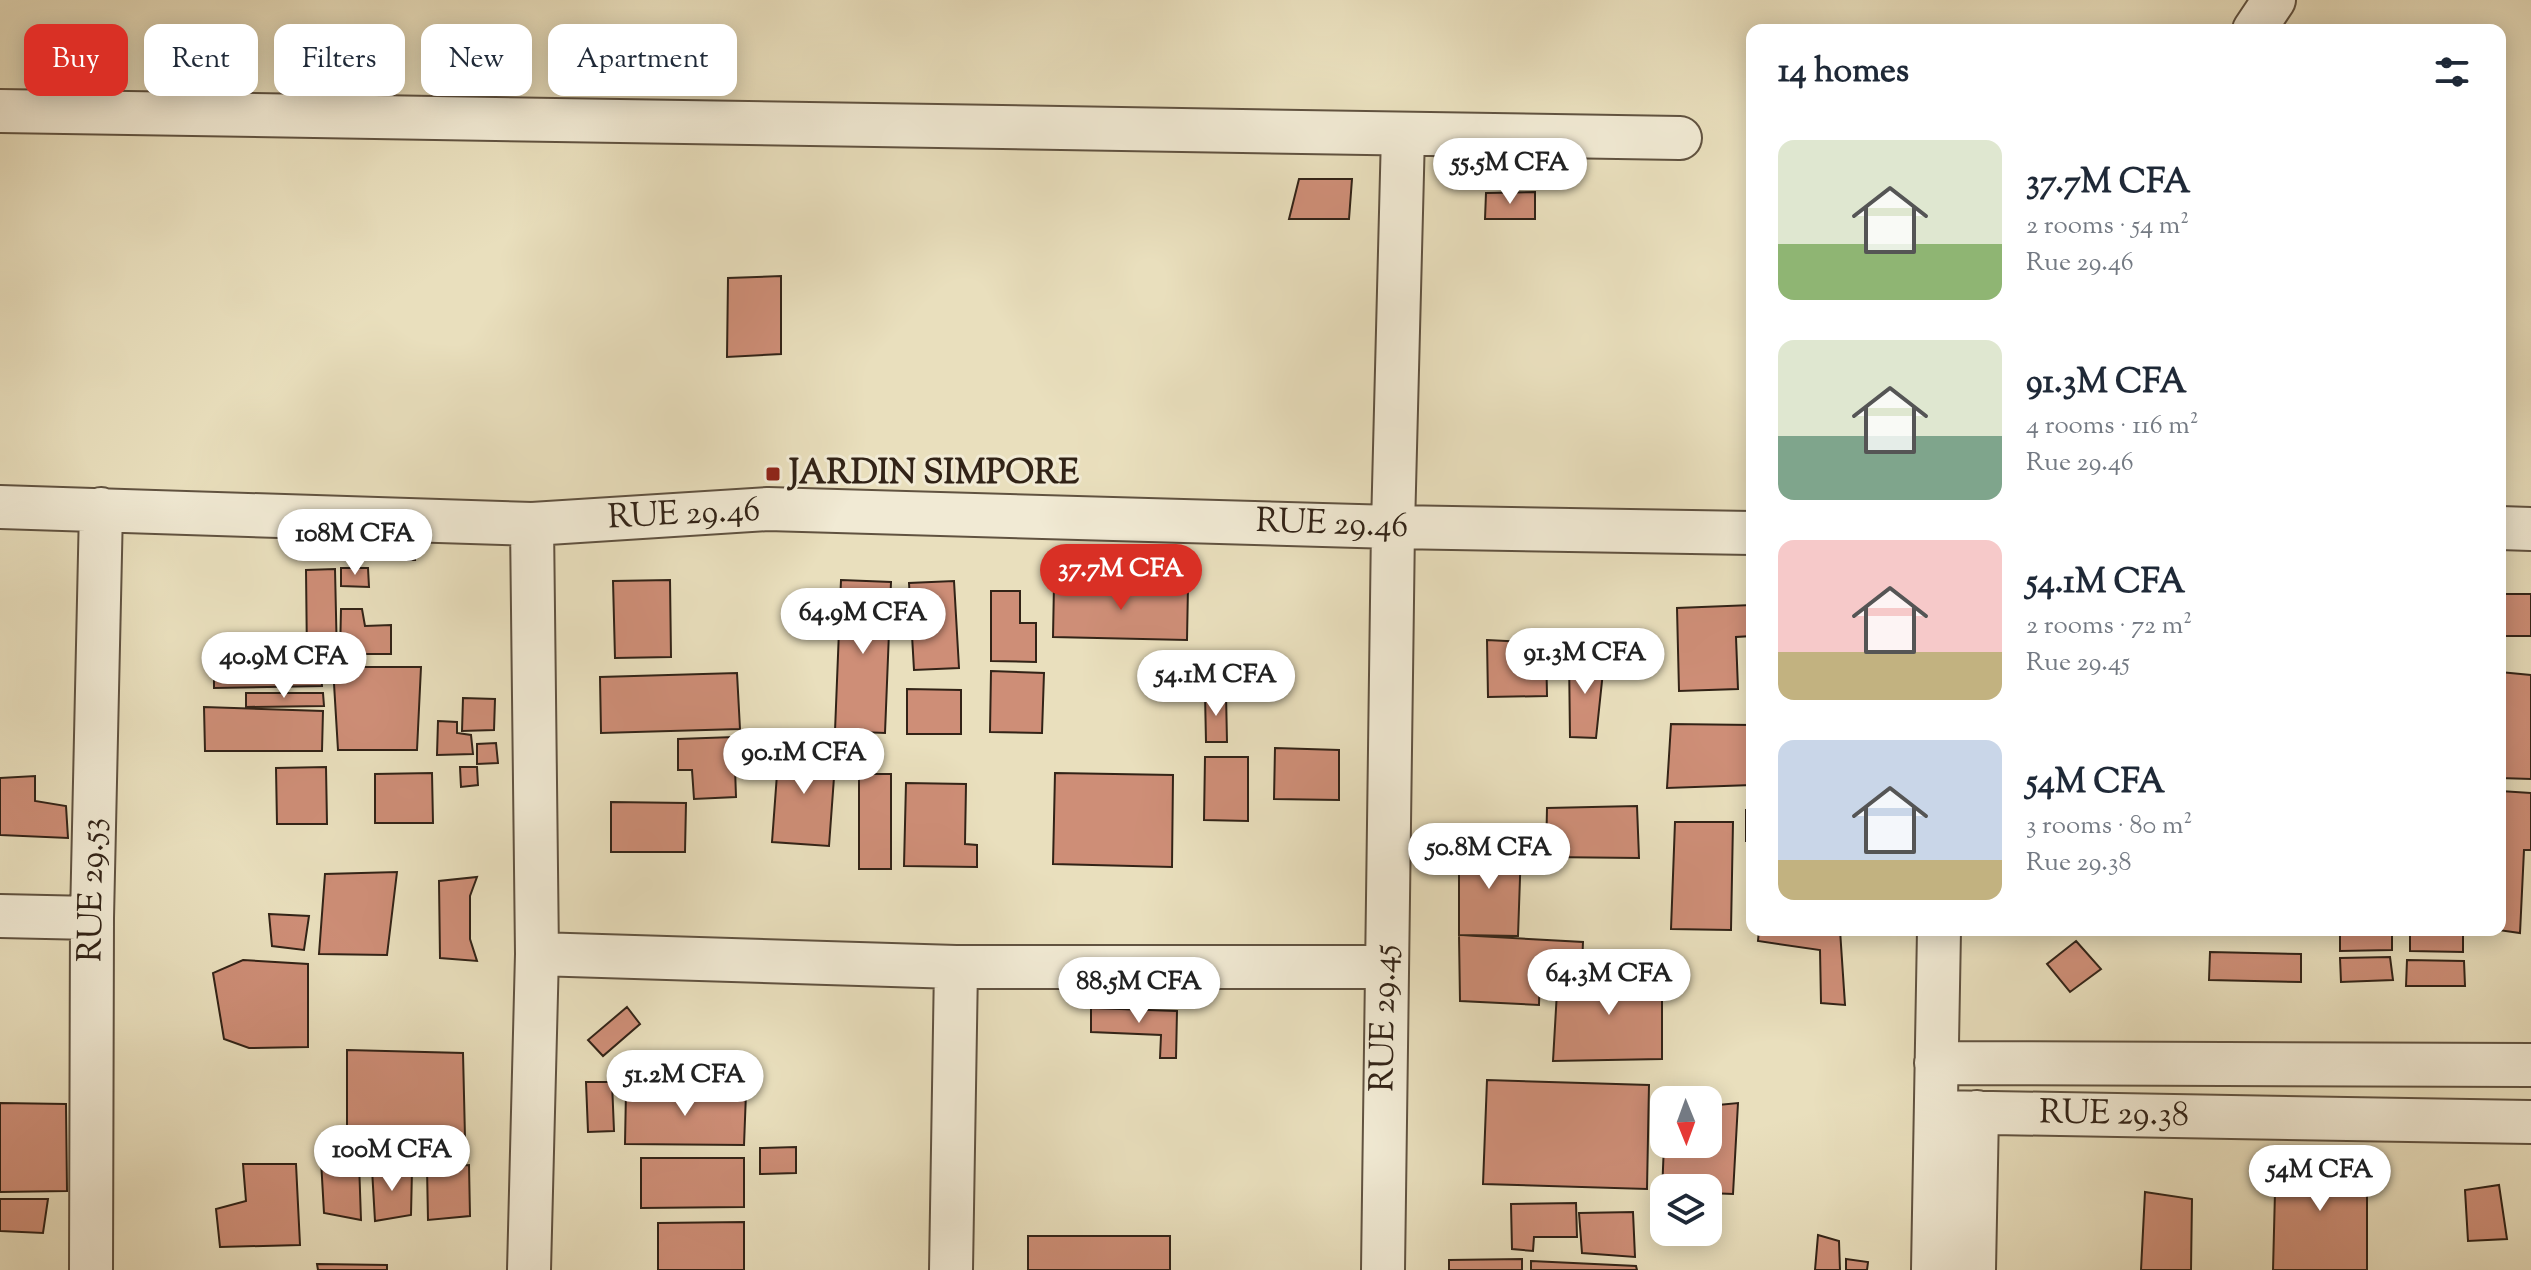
<!DOCTYPE html>
<meta charset="utf-8">
<style>
:root{--surface:#fff;--page:#f6f6f7;--text:#1f2937;--muted:#747a83;--accent:#d93025}
body{margin:0;font-family:"Sorts Mill Goudy",serif;background:var(--page);color:var(--text);height:100vh;display:flex;flex-direction:column;font-size:30px;white-space:nowrap}
*{box-sizing:border-box;margin:0}
p{font-size:26px;color:var(--muted)}
.icon{flex:none;width:44px;height:44px;fill:none;stroke:currentColor;stroke-width:2;stroke-linecap:round;stroke-linejoin:round}
.map{position:relative;flex:1;overflow:hidden}
.details{position:absolute;left:1746px;top:24px;width:760px;height:912px;display:flex;flex-direction:column;background:var(--surface);border-radius:16px;box-shadow:0 4px 20px #0003}
.details>*{flex:none}
.guide{position:absolute;left:24px;top:24px;width:760px;height:72px;display:flex;gap:16px}
.needle{width:52px;rotate:179deg}
.controls{position:absolute;left:1650px;top:1086px;display:grid;gap:16px}
.controls a{display:grid;place-items:center;width:72px;height:72px;border-radius:16px;background:var(--surface);box-shadow:0 4px 20px #0003;font-size:40px}
.price{position:absolute;translate:-50% -68px;padding:0 18px;border-radius:28px;background:#fff;color:#222;font-size:26px;line-height:52px;filter:drop-shadow(0 2px 4px #0008)}
.price::after{content:'';position:absolute;left:50%;top:48px;width:24px;height:18px;margin-left:-12px;background:inherit;clip-path:polygon(0 0,100% 0,50% 100%)}
.price.selected{background:var(--accent);color:#fff}
ul{padding:0;list-style:none}
li{display:flex;align-items:center;gap:24px;height:200px;padding:0 32px}
li span{display:grid;place-items:center;flex:none;width:224px;height:160px;border-radius:16px;color:#555}
li>.icon{margin-inline-start:auto}
span .icon{width:96px;height:96px;fill:#fffc;stroke-width:1}
li b{font-size:34px}
h2{display:flex;justify-content:space-between;align-items:center;height:96px;padding:0 32px;font-size:34px}
.pill{padding:0 28px;border-radius:16px;background:var(--surface);box-shadow:0 4px 20px #0003;font-size:28px;line-height:72px}
.pill.selected{background:var(--accent);color:#fff}
.map>svg:first-child{display:block}
</style>
<div class="map">
<svg width="2531" height="1270" viewBox="0 0 2531 1270">
<rect width="100%" height="100%" fill="#e9dfbd"/>
<filter id="stains"><feTurbulence type="fractalNoise" baseFrequency=".0025" numOctaves="4"/><feColorMatrix values="0 0 0 0 .2 0 0 0 0 .09 0 0 0 0 .02 0 0 0 .5 -.17"/></filter>
<radialGradient id="worn" r=".72"><stop offset=".6" stop-color="#630" stop-opacity="0"/><stop offset="1" stop-color="#630" stop-opacity=".3"/></radialGradient>
<!-- building -->
<path fill="#ce8e77" stroke="#322317" stroke-width="2" d="M1299 179H1352L1349 219H1289Z
M1535 192V219H1485L1486 193Z
M781 276V354L727 357 728 278Z
M412 533 415 560H383L382 534Z
M341 568H368L369 587 341 586Z
M335 569 337 659H307L306 570Z
M670 580 671 657 615 658 613 581Z
M841 580 891 582 885 733 835 731Z
M954 581 959 668 914 670 909 583Z
M1054 584 1188 586 1187 640 1053 637Z
M991 591H1020V623H1036V662L991 661Z
M2500 594H2531V636H2500Z
M1752 605V636L1736 637 1738 689 1679 691 1677 608Z
M341 609H362L365 626 391 625V654H340Z
M1487 640 1546 643 1547 696 1488 697Z
M1569 656 1604 662 1596 738 1570 737Z
M320 662 322 686 214 688V663Z
M333 667H421L417 750H338Z
M991 671 1044 673 1042 733 990 732Z
M2500 672 2531 675V779L2500 778Z
M737 673 740 729 601 733 600 677Z
M907 689 961 690V734H907Z
M246 693H323L324 706 246 707Z
M1205 693H1226L1227 742H1206Z
M463 698 495 699 494 730 462 731Z
M204 707 323 711 322 751H205Z
M438 721 457 722V733L471 735 473 754 437 755Z
M1671 724 1752 725V785L1667 788Z
M734 737 736 797 694 799 692 770H678V739Z
M496 743 498 763 477 764V744Z
M779 747 836 750 829 846 772 842Z
M1275 748 1339 750V800L1274 799Z
M1205 757H1248V821L1204 820Z
M326 767 327 824H277L276 768Z
M460 767H477L478 785 461 787Z
M432 773 433 823H375V774Z
M1055 773 1173 775 1172 867 1053 864Z
M859 774H891V869H859Z
M35 776V801L66 806 68 838 0 835V778Z
M906 783 966 784 965 844 977 845V867L904 866Z
M2500 791 2531 793V850H2524L2520 933 2498 930Z
M611 802 686 803 685 852H611Z
M1637 806 1639 858 1546 857 1547 808Z
M1746 810H1752V841H1746Z
M1675 822H1733L1731 930 1671 929Z
M1459 844 1521 849 1518 936 1459 935Z
M397 872 387 955 319 954 325 874Z
M477 877 470 896V939L477 961 440 958 439 881Z
M269 914 309 916 304 950 272 946Z
M1759 930H1840L1845 1005 1821 1003 1820 950 1758 941Z
M2340 930H2392V950L2340 951Z
M2410 930H2463V952L2410 951Z
M1459 935 1583 942 1582 967 1540 970 1539 1005 1460 1001Z
M2076 941 2101 969 2070 992 2047 964Z
M2210 952 2301 954V982L2209 980Z
M2390 957 2393 980 2341 982 2340 958Z
M243 960 308 964V1047L249 1048 224 1039 213 973Z
M2407 960 2464 961 2465 986H2406Z
M1662 971V1059L1553 1061 1558 974Z
M627 1007 640 1024 603 1056 588 1040Z
M1091 1008 1177 1011 1176 1058H1160L1161 1035 1091 1032Z
M347 1050 463 1053 465 1138 347 1137Z
M1487 1080 1649 1085 1647 1189 1483 1184Z
M586 1082H612L614 1131 588 1132Z
M626 1091 746 1093 744 1145 625 1144Z
M0 1103 66 1104 67 1191 0 1192Z
M1738 1103 1733 1194 1708 1193V1188H1664L1662 1193 1664 1144H1708V1106Z
M796 1147V1173L760 1174V1148Z
M2276 1153 2367 1157V1270H2273Z
M641 1158H744V1207L641 1208Z
M321 1160 359 1162 361 1220 324 1213Z
M243 1164H296L300 1245 220 1247 216 1209 246 1201Z
M469 1165 470 1216 428 1220 427 1168Z
M372 1169 412 1170 411 1215 375 1221Z
M2499 1185 2507 1239 2468 1241 2465 1190Z
M2145 1192 2192 1199 2191 1270H2141Z
M0 1199H48L43 1233 0 1231Z
M1576 1203 1577 1237H1534L1533 1251 1512 1249 1511 1204Z
M1633 1212 1635 1257 1582 1253 1579 1213Z
M744 1222V1270H658V1223Z
M1818 1235 1839 1241 1840 1270H1815Z
M1028 1236H1170V1270H1028Z
M1522 1259V1270H1449V1260Z
M1846 1259 1868 1262 1867 1270H1846Z
M1531 1261 1636 1266 1637 1270H1531Z
M317 1264 387 1265V1270H318Z"/>
<g fill="none" stroke-linecap="round" stroke-linejoin="round">
<defs>
<path id="street" d="M2254 30 2274 0
M0 111 1680 138
M0 507 532 524 768 509 1393 527 1752 533
M2500 528 2531 529
M0 916 92 918
M537 954 956 967H1386
M1936 1063 2531 1065
M1936 1112 2531 1122
M91 1270 92 918 101 509
M529 1270 537 954 532 524
M951 1270 956 967
M1383 1270 1393 527 1403 134
M1933 1270 1939 930
M1974 1270 1977 1112"/>
</defs>
<!-- street casing -->
<use href="#street" stroke="#605240" stroke-width="46"/>
<!-- street -->
<use href="#street" stroke="#f1ead4" stroke-width="42"/>
</g>
<!-- markers -->
<rect fill="#8f2418" stroke="#f1ead4" stroke-width="3" x="765" y="466" width="16" height="16" rx="4"/>
<g text-anchor="middle" dominant-baseline="central" stroke-width="6" stroke-linejoin="round" paint-order="stroke">
<!-- poi labels -->
<g font-size="34" font-weight="bold" fill="#322317" stroke="#f1ead4" text-anchor="start">
<text x="789" y="474">JARDIN SIMPORE</text>
</g>
<!-- street labels -->
<g font-size="34" fill="#322317" stroke="#f1ead4">
<text transform="translate(684 515) rotate(-3)">RUE 29.46</text>
<text transform="translate(1332 525) rotate(2)">RUE 29.46</text>
<text transform="translate(93 890) rotate(-89)">RUE 29.53</text>
<text transform="translate(1385 1018) rotate(-89)">RUE 29.45</text>
<text transform="translate(2114 1115) rotate(1)">RUE 29.38</text>
</g>
</g>
<rect width="100%" height="100%" filter="url(#stains)"/>
<rect width="100%" height="100%" fill="url(#worn)"/>
</svg>
<div class="controls">
<a><svg class="needle" viewBox="-14 -14 28 28"><path d="M0-13l5 13h-10z" fill="#e53935"/><path d="M0 13l5-13h-10z" fill="#747a83"/></svg></a>
<a><svg class="icon" aria-label="layers" viewBox="0 0 24 24"><path d="M12 4l9 5-9 5-9-5zM3 14l9 5 9-5"/></svg></a>
</div>
<b class="price" style="left:1510px;top:206px">55.5M CFA</b>
<b class="price" style="left:355px;top:577px">108M CFA</b>
<b class="price selected" style="left:1121px;top:612px">37.7M CFA</b>
<b class="price" style="left:863px;top:656px">64.9M CFA</b>
<b class="price" style="left:1585px;top:696px">91.3M CFA</b>
<b class="price" style="left:284px;top:700px">40.9M CFA</b>
<b class="price" style="left:1216px;top:718px">54.1M CFA</b>
<b class="price" style="left:804px;top:796px">90.1M CFA</b>
<b class="price" style="left:1489px;top:891px">50.8M CFA</b>
<b class="price" style="left:1609px;top:1017px">64.3M CFA</b>
<b class="price" style="left:1139px;top:1025px">88.5M CFA</b>
<b class="price" style="left:685px;top:1118px">51.2M CFA</b>
<b class="price" style="left:392px;top:1193px">100M CFA</b>
<b class="price" style="left:2320px;top:1213px">54M CFA</b>
<div class="guide">
<a class="pill selected">Buy</a>
<a class="pill">Rent</a>
<a class="pill">Filters</a>
<a class="pill">New</a>
<a class="pill">Apartment</a>
</div>
<section class="details">
<h2>14 homes<svg class="icon" aria-label="filters" viewBox="0 0 24 24"><path d="M4 7h16M4 17h16"/><circle cx="9" cy="7" r="2"/><circle cx="15" cy="17" r="2"/></svg></h2>
<ul>
<li><span style="background:linear-gradient(#dfe7d0 65%,#8fb573 0)"><svg class="icon" aria-label="home" viewBox="0 0 24 24"><path d="M3 11l9-7 9 7M6 9v11h12V9"/></svg></span><div><b>37.7M CFA</b><p>2 rooms · 54 m²</p><p>Rue 29.46</p></div></li>
<li><span style="background:linear-gradient(#dfe7d0 60%,#7fa58c 0)"><svg class="icon" aria-label="home" viewBox="0 0 24 24"><path d="M3 11l9-7 9 7M6 9v11h12V9"/></svg></span><div><b>91.3M CFA</b><p>4 rooms · 116 m²</p><p>Rue 29.46</p></div></li>
<li><span style="background:linear-gradient(#f6c9c9 70%,#c2b280 0)"><svg class="icon" aria-label="home" viewBox="0 0 24 24"><path d="M3 11l9-7 9 7M6 9v11h12V9"/></svg></span><div><b>54.1M CFA</b><p>2 rooms · 72 m²</p><p>Rue 29.45</p></div></li>
<li><span style="background:linear-gradient(#c9d6e8 75%,#c2b280 0)"><svg class="icon" aria-label="home" viewBox="0 0 24 24"><path d="M3 11l9-7 9 7M6 9v11h12V9"/></svg></span><div><b>54M CFA</b><p>3 rooms · 80 m²</p><p>Rue 29.38</p></div></li>
</ul>
</section>
</div>
